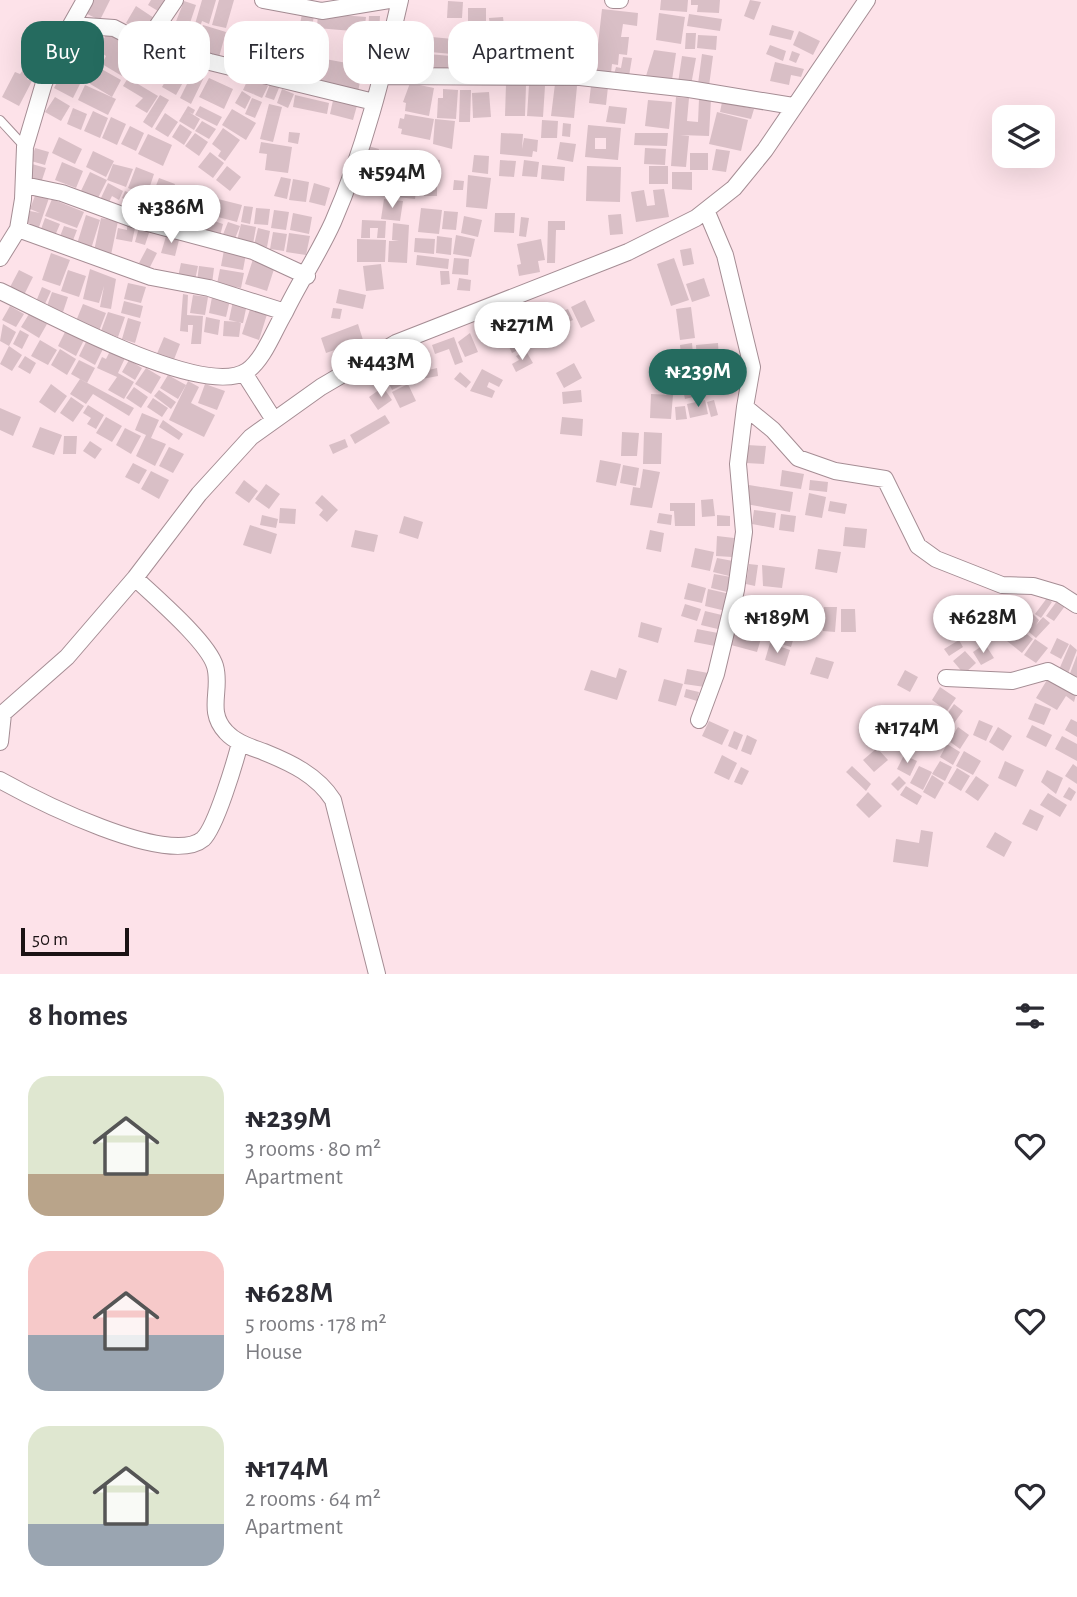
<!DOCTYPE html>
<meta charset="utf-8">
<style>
:root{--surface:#fff;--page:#f2f2f3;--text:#2b2b33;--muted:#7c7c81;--accent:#256b5f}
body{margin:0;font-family:"Alegreya Sans",sans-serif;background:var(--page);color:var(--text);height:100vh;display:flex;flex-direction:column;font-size:26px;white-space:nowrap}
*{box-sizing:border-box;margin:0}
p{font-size:23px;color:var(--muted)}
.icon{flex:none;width:38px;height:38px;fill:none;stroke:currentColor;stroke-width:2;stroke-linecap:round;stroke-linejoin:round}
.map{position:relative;height:974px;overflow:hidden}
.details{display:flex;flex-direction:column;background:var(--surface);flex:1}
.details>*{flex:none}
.top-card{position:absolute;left:21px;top:21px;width:700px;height:63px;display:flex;gap:14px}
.fabs{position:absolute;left:992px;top:105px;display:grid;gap:14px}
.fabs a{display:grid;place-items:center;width:63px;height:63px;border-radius:14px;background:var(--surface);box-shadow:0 7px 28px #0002;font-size:35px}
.scale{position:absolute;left:21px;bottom:18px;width:108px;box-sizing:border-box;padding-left:7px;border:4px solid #1b1214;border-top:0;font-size:19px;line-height:24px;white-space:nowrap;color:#1b1214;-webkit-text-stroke:5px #fde2e9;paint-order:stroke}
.price{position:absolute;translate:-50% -60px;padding:0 16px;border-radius:24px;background:#fff;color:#222;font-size:23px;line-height:46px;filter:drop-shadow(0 2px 4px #0008)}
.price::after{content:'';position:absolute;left:50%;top:42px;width:21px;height:16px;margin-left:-10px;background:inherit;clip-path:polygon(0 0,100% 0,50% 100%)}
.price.active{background:var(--accent);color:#fff}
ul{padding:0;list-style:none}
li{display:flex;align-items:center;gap:21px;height:175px;padding:0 28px}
li span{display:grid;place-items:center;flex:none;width:196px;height:140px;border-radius:21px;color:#555}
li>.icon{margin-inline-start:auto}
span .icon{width:84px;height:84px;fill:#fffc;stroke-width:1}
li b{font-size:30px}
h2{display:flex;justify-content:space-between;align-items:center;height:84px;padding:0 28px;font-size:30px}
.pill{padding:0 24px;border-radius:21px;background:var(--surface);box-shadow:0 7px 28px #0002;font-size:24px;line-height:63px}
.pill.active{background:var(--accent);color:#fff}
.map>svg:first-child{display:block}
</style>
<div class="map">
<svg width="1077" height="974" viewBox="0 0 1077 974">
<rect width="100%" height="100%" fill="#fde2e9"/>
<!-- building -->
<path fill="#d9bfc6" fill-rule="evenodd" d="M94 0H110L100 20 87 14Z
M151 0H172L163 14 148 5Z
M202 0H216L209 24 202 21 198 33 193 31Z
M219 0H234L226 28 212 25Z
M661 0H688L687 12 660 10Z
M691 0H720L719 13 697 12 698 5H691Z
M750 0 761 2 754 20 744 16Z
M184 1 196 5 188 29 175 24Z
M448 1 463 2 462 18H447Z
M136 6 154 18 143 34 126 23Z
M468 8H486V37H468Z
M303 9 315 11 303 72 291 69Z
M602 9 638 13 637 26 623 24 621 37H629L627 55 619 54 618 65 612 64 611 73 595 71Z
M318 13 366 17 364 32 317 28Z
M659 13 685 17 681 44 656 40Z
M689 14 722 19 720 31 687 26Z
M369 16H380L379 33H368Z
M503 17 505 34 491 35 489 18Z
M203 25 226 32 219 57 195 50 197 44 190 43 193 33 200 35Z
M772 25 794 31 791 40 769 35Z
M172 26 191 32 188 44 168 39Z
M78 29 96 38 86 57 68 48Z
M109 30 139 49 122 76 102 64 106 56 97 50Z
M550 30H563L562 46H549Z
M526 31H545L544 48H526Z
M799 31 820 41 813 55 793 45Z
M686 33H696L695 49H685Z
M280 34 295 38 286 78 242 69 245 57 278 64 280 56 275 55Z
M698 35 717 36 716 50 697 48Z
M421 36 453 39 452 54 419 51Z
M455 40 492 41 491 53 455 52Z
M365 43 379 47 373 67 359 64Z
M770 45 786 51 783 61 766 54Z
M551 46 586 51 584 71 569 69 570 62 563 61 562 71 548 69Z
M543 50V69H527V51Z
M654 50 676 53 672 80 646 76Z
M68 51 89 62 83 73 89 62 121 80 112 97 60 66Z
M792 51 800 54 796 63 789 60Z
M504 52H525V62H519V72H503Z
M417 53 451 56 449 72 416 69Z
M464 54 493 56 492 72 463 70Z
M702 54 713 56 709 86 698 84Z
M309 56 363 66 358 92 304 81Z
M682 56 696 58 691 85 678 83Z
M623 57 632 58 629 76 614 74 616 67 621 68Z
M178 59 192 66 176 95 162 87Z
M775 62 804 69 801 77 791 75 789 85 770 81Z
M196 66 207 71 191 104 180 98Z
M23 70 30 74 27 79 32 81 19 106 2 97 15 72 20 74Z
M63 71 82 80 73 98 54 88Z
M249 77 268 86 262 98 253 94 254 91 253 94 243 90Z
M128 78 158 96 147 113 135 106 143 98 123 86Z
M209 78 233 89 224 109 199 97Z
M410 83 434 88 429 116 405 111 406 103 403 102Z
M270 84 279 88 274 100 265 97Z
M506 84 526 85 525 116H505Z
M555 84 577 86 574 118 551 116Z
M85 85 116 99 108 115 78 100Z
M529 85 545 86 543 117 527 116Z
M591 86 608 87 606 105 589 103Z
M282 89 294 94 288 108 277 103Z
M443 89 458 90 456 119 437 118 438 98H443Z
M460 90H471L470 122H459Z
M242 91 251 97 245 109 235 103Z
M489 92 491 117 473 118 472 93Z
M160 95 169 100 152 128 143 122Z
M295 95 329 103 327 114 293 107Z
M334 96 358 102 353 120 330 114Z
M55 97 70 106 61 121 45 112Z
M676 97 689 98 687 121 698 122 699 99H711L709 136 680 135 689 136 686 167 671 166Z
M252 98 262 102 255 118 245 114Z
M648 100 672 102 669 129 645 126Z
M722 102 754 109 751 119 720 112Z
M269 104 282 107 273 142 260 139Z
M188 106 195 110 193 114 189 112 200 119 194 130 179 121Z
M200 106 222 117 217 126 195 115Z
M609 106 627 108 625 124 606 122Z
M73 108 87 114 81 130 67 124Z
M232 109 256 123 246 140 222 125Z
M93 111 108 118 100 138 84 131Z
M717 112 748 120 741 151 709 144Z
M165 113 178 122 168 137 155 129Z
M405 114 434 119 430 140 401 134 402 129 398 128 400 118 404 119Z
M111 117 126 124 117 145 102 138Z
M435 119 455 121 452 149 433 144Z
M542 120 558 121 557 138H541Z
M202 121 216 129 209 139 195 131Z
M563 123 571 124 570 137 562 136Z
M180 124 192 132 184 145 172 137Z
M588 125 621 128 618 160 585 157ZM595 138H606V149H595Z
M130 126 144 133 136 151 121 144Z
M223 128 240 140 225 161 218 156 221 151 212 144Z
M289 132 300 133 298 144 288 142Z
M195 133 208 142 199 156 185 146Z
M501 133 523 134 522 149 524 138 538 140 537 152 533 151 532 157 500 154Z
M635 133H668L667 146 634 145Z
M148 134 172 145 163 166 138 154Z
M59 137 82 149 75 164 52 153Z
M261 142 292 147 288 173 265 170 267 154 259 153Z
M560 142 576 144 573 162 557 159Z
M368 146 379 149 375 168 363 165Z
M35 148 49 152 45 165 31 161Z
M645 148 666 149 665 165 644 164Z
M716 149 730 151 726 172 712 170Z
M93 151 114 161 106 177 86 167Z
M210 152 224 163 213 178 198 167Z
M690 153H708V170H690Z
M474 155 489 156 488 174 472 172Z
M423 158 440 160 438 178 421 176Z
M500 160 516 161 514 177 499 176Z
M524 160 539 162 537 177 522 176Z
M62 162 83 171 76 188 55 180Z
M32 164 46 168 41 183 27 179Z
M113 164 133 169 126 187 107 180Z
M542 165 565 167 564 181 541 179Z
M227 166 241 177 230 191 216 180Z
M587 166 621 167 620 202 586 201Z
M649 166H668V184H649Z
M136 167 154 174 147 195 128 188Z
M90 172 107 180 97 200 80 193Z
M672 172H692V190L672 189Z
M387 175 418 178 415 199 397 197 398 191 393 190V194L377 192 378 180 386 181Z
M468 175 491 178 487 209 466 207Z
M281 177 291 179 287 199 274 196Z
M159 178 175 184 169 201 152 196Z
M293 179 309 182 306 202 289 200Z
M437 180V196H424L423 181Z
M454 180 464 181 463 190H453Z
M108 183 123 191 119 200 112 196 108 204 100 200Z
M314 183 330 188 325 206 309 202Z
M664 189 669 217 636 222 631 192 644 190 647 206 655 205 653 190Z
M125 191 144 199 139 212 132 208 134 204 122 198Z
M199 191 215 196 209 215 193 209Z
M36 193 49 198 37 233 24 228 30 211 40 213 30 209Z
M152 198 168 202 163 220 147 215Z
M173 198 191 203 184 227 165 221Z
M52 199 84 212 77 228 45 216Z
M218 199 242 205 237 222 214 216Z
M384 199 403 201 400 221 381 219Z
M244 206 253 207 250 224 241 222Z
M256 208 270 209 268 225 254 224Z
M421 208 442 210 439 234 418 232Z
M274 210 289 212 286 230 271 228Z
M193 211 207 216 201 233 187 228Z
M444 211 458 212 456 230 442 229Z
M293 213 312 217 309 234 290 230Z
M495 213H515L514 233 494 232Z
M621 214 623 234 610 235 608 215Z
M86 215 100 220 91 249 77 244Z
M464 216 482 220 478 237 461 233Z
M521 217 529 218 526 237 519 236Z
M45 218 60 224 54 238 40 232Z
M101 218 118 221 111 255 94 251Z
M208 219 223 224 220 236 204 232Z
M362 220 386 221 385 238H377L378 228H370V238H361Z
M548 221H565V230H556L555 263H547Z
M228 222 240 226 234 241 222 237Z
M393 223 409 225 407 263 388 262 389 241H399L392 240Z
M140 224 151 227 145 245 135 242Z
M241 224 256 227 253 244 237 241Z
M64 226 77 230 72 243 59 239Z
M127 226 135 228 132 242 116 239 118 228 127 230Z
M258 228 270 231 267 247 254 245Z
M273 232 287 234 284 251 270 249Z
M167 233 180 236 175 256 161 253Z
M289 233 310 236 306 255 286 252Z
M456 235 475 239 471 257 453 254Z
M437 236 452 238 451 255 436 253Z
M415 238 435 239 434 254 414 252Z
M357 239 386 240 385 262H357Z
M541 239 545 260 538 261 540 272 519 276 517 265 521 264 517 244Z
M147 248 157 253 149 269 139 263Z
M691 248 694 264 683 266 680 250Z
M224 250 246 254 243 270 221 266Z
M51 253 70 260 60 286 42 280Z
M417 255 449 259 448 269 416 265Z
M454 258 469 259 468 275 452 274Z
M674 258 689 300 671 306 657 264Z
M253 259 275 266 267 291 245 284Z
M181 263 198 266 195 280 178 277Z
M381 264 384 289 366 291 363 266Z
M199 266 214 268 212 284 197 282Z
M90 269 116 279 111 309 100 307 104 286 99 303 83 299Z
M220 269 244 273 241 288 217 284Z
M19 270 33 277 23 297 9 289Z
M68 270 86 276 79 297 61 291Z
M440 271H449L450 284 441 285Z
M459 278 471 280 470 291 457 290Z
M704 278 710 296 692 302 686 284Z
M128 283 146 287 141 303 124 299Z
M42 287 51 291 43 308 35 304Z
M339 289 366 295 363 309 336 303Z
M52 292 68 297 62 315 46 309Z
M183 294 188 295 187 315 203 316 201 344H191L193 325H188V332L180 331Z
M193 295 208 297 205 315 190 313Z
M212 297 230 300 226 317 209 313Z
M585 300 595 321 581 328 571 307Z
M124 301 143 306 140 318 121 313Z
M233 301 247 304 243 323 229 320Z
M252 303 269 308 259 340 242 334Z
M83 304 106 313 99 331 76 321Z
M10 306 24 314 16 327 2 320Z
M691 307 695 338 680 340 676 309Z
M333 308 342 309 340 319 331 318Z
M568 309 573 320 557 327 552 315Z
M108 312 125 317 118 337 101 331Z
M29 314 47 324 39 338 21 327Z
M206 317 220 320 218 335 204 332Z
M128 318 141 322 135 343 122 339Z
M510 319 524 347 512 353 499 325Z
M224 321 241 322 239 337 223 336Z
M3 324 16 332 9 346 0 341Z
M358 324 363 340 326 353 321 338Z
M495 325 498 335 490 337 487 327Z
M20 330 29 335 22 349 13 344Z
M66 330 84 340 76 356 58 346Z
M470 333 478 352 465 357 458 342Z
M164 337 180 344 173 362 156 356Z
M454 337 463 362 455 365 449 349 435 354 432 345Z
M40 340 57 350 48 365 31 356Z
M87 340 103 349 95 365 79 356Z
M692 343 694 366 682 367 680 345Z
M718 343 719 360 697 362 696 345Z
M9 346 22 355 12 371 0 364Z
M60 349 76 359 67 375 51 365Z
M110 351 125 358 118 373 134 382 124 399 108 390 117 377 97 368 102 357 106 359Z
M526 351 533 363 516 372 512 364 519 360 516 356Z
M25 356 36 363 30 374 18 367Z
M661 359H678L679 379 661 380Z
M79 360 95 368 87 383 71 374Z
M129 360 142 368 135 380 122 372Z
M574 363 582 378 564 388 556 373Z
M146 368 161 377 151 394 135 384Z
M437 368 438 376 422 379 420 372Z
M482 369 503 380 499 387 489 382 487 387 495 391 492 398 470 391Z
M460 372 471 382 466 388 454 379Z
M402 374 406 383 392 390 388 381Z
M168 375 186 385 178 399 160 388Z
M715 377 718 391 685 399 682 385Z
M80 379 134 408 129 416 93 394 86 404 70 394Z
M188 381 199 387 191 403 215 415 204 437 169 420Z
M51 384 67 396 55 413 39 402Z
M205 384 225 391 217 410 198 403Z
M408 384 416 401 400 408 392 392Z
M134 387 148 397 141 408 126 398Z
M383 387 392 400 378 410 369 397Z
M159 390 176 402 171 409 154 396Z
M581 390 582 402 563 404 562 392Z
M651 394 673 395 671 419 650 418Z
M71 397 84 406 73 422 60 413Z
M153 398 168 408 162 417 147 407Z
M705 400 708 414 690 418 687 404Z
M714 400 718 415 711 417 707 402Z
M88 405 104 415 96 429 87 424 91 418 83 413Z
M685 406 687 419 676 420 675 407Z
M0 408 21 417 13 436 0 430Z
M142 413 159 420 151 438 166 444 155 466 136 456 146 435 135 430Z
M385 415 390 423 355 444 350 435Z
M106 417 122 426 112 442 96 433Z
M562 417 583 419 582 436 560 434Z
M163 420 183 434 179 440 159 427Z
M40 427 62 435 54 455 32 447Z
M125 428 141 436 131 454 116 445Z
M622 432 639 433 637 456H621Z
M644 432 662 433 661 464H643Z
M64 436H77L76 454H63Z
M345 439 348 447 333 454 329 445Z
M90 441 102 449 95 459 83 451Z
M747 445 766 446 764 464 746 463Z
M169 447 184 454 173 473 159 466Z
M600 460 621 464 616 486 596 482Z
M133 463 147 470 139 484 125 477Z
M623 465 639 468 636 486 620 483Z
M643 469 660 472 652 508 630 505 633 487 640 488Z
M782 470 804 474 801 489 780 486Z
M151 471 169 480 159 499 141 489Z
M244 480 258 491 249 503 235 493Z
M810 480 828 482 827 492 809 490Z
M266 484 280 494 269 509 255 499Z
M749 485 793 492 790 512 746 504Z
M809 493 826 497 822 518 805 515Z
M322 495 338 510 327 522 319 515 323 510 315 503Z
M713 499 715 516 702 517 701 500Z
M830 501 847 504 845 514 828 511Z
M670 503H695V526H675L674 511H670Z
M280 508 296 509 295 524 279 523Z
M754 510 776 513 774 528 752 524Z
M659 513 672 515 671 525 657 523Z
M781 514 796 516 794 532 779 530Z
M262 515 278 519 276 528 260 525Z
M717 515 730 516V526H717Z
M404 516 423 522 418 539 399 533Z
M250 525 277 534 271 554 243 545Z
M845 527 867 529 865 548 843 546Z
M355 530 378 535 374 552 351 547Z
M650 530 664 533 661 552 646 549Z
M717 536 734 538 732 557 716 556Z
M695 548 714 552 710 571 691 567Z
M818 549 841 552 837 573 815 569Z
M717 558 733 561 729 576 713 572Z
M749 564 758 565 755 586 746 584Z
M762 565 785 568 782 588 763 586Z
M714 574 731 577 727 592 711 588Z
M688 583 706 588 702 603 684 599Z
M708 589 730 594 726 611 705 606Z
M761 597 792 602 788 623 757 614Z
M1047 598 1052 602 1041 618 1035 614Z
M1057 601 1065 606 1054 621 1046 616Z
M685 604 701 609 697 621 681 616Z
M824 607H837L835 632 823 631Z
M841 609H855L856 632H841Z
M705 611 726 616 722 630 701 625Z
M793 612 801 614 799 625 790 624Z
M1033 614 1039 620 1036 625 1043 617 1050 623 1036 638 1023 627Z
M740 615 754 618 752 624 739 621Z
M762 617 797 627 791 647 781 644 784 634 759 626Z
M997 617 1001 633 985 638 981 622Z
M641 622 662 628 658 643 638 637Z
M1018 627 1033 639 1022 653 1007 641Z
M736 628 762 635 757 652 731 645Z
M697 629 718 633 715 646 694 642Z
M1057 638 1069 644 1061 659 1050 653Z
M1035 639 1048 648 1036 663 1024 655Z
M959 640 963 647 949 656 944 649Z
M770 643 790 650 785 666 765 660Z
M985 644 994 658 981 665 973 652Z
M1070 644 1077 650 1067 676 1058 672Z
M965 651 976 663 964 674 953 661Z
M1077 655V679L1069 676Z
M816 657 834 662 828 679 810 674Z
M619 668 627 671 617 700 584 690 591 670 616 678Z
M687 669 708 673 705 687 684 684Z
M905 670 918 677 910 692 897 685Z
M1050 675 1077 691 1074 702 1066 696 1057 710 1036 698Z
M664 679 683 684 676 706 658 701Z
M940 687 956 698 947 711 932 700Z
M686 689 699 692 697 701 684 697Z
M1035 703 1051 709 1044 725 1028 719Z
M954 704 963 711 954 723 945 717Z
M898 716 910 725 899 740 888 731Z
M941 717 954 727 945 739 932 729Z
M1071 719 1077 722V737L1065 730Z
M979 720 993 726 986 741 973 735Z
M709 721 729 730 722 745 702 736Z
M1032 725 1052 735 1046 747 1026 737Z
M958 727 969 735 960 749 949 741Z
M998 727 1012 736 1003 751 989 742Z
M734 731 743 735 737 750 728 746Z
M747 735 757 740 751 755 741 751Z
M1062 736 1077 744V761L1055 749Z
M947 744 960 752 953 765 940 757Z
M877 748 888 760 874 772 863 760Z
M964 751 981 761 973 775 956 766Z
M722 755 737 763 729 780 714 773Z
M904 755 917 761 910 776 897 769Z
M940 761 952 767 945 781 932 774Z
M1005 761 1024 770 1016 787 998 778Z
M1073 764 1077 767V784L1065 776Z
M852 766 871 784 866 791 846 772Z
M919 766 932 772 923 790 910 783Z
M741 767 749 771 742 785 734 782Z
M957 768 970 776 961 791 948 783Z
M1047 770 1063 778 1056 794 1041 782Z
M932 775 944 783 935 799 923 792Z
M899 776 906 783 898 791 891 784Z
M976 776 989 785 978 801 965 792Z
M906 786 922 796 917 805 900 795Z
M1069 787 1076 792 1071 801 1063 797Z
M868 792 882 806 869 818 856 805Z
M1048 793 1067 805 1060 817 1040 805Z
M1030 809 1044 816 1037 831 1022 824Z
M921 830 933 832 928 867 893 862 896 839 919 843Z
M995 832 1012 842 1004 857 986 847Z"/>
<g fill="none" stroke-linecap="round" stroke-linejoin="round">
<defs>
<path id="lane" d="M0 120 24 146"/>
<path id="street" d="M263 0 322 11 389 0
M613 0H620
M71 25 85 0
M131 65 175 0
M382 76 580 77 689 89 793 106
M24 185 62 193 133 219 253 251 307 276
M706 210 725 255 752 367 745 407 773 430 798 458 835 471 885 479 918 546 936 559 1002 585 1033 586 1060 594 1077 605
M18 229 151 277 209 288 285 312C300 281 319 253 333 222 364 151 383 74 400 0
M0 258 18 229 23 199 25 147 44 83 71 25 114 28 145 44 210 62 374 102
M0 291C46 312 203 400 247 371 264 359 274 330 285 312
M244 373 274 420
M135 578C155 597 208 642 215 666 222 690 206 711 226 732 236 743 251 747 264 752 291 763 317 775 333 800L377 974
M946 678 1012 681 1048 671 1077 687
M0 716 67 657 135 578 199 494 251 437 321 387 396 343 628 252 696 218 734 188 765 150 867 0
M699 720 716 674 736 590 744 532 738 464 745 407
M0 742 3 714
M0 780C34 799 169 868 203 839 216 827 235 762 240 743"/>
</defs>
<!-- lane casing -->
<use href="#lane" stroke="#a58d94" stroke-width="10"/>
<!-- street casing -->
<use href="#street" stroke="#a58d94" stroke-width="18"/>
<!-- lane -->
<use href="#lane" stroke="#fff" stroke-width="8"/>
<!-- street -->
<use href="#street" stroke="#fff" stroke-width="16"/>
</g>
</svg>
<div class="fabs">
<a><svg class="icon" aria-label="layers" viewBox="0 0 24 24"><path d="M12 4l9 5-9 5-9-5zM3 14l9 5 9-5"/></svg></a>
</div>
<div class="scale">50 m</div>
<b class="price" style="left:392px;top:210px">₦594M</b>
<b class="price" style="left:171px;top:245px">₦386M</b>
<b class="price" style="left:522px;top:362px">₦271M</b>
<b class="price" style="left:381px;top:399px">₦443M</b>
<b class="price active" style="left:698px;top:409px">₦239M</b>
<b class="price" style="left:777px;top:655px">₦189M</b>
<b class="price" style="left:983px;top:655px">₦628M</b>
<b class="price" style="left:907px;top:765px">₦174M</b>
<div class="top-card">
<a class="pill active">Buy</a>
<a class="pill">Rent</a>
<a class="pill">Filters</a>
<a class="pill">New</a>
<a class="pill">Apartment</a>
</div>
</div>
<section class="details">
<h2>8 homes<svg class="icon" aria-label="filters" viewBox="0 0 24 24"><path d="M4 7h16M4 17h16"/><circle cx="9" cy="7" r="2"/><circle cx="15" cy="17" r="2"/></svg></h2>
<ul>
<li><span style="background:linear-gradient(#dfe7d0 70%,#b9a48a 0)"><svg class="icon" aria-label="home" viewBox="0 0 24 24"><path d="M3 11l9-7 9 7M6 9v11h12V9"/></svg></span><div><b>₦239M</b><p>3 rooms · 80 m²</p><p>Apartment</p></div><svg class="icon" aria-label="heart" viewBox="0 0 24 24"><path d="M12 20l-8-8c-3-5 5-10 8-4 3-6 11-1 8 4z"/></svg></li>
<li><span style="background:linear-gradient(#f6c9c9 60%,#9aa5b1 0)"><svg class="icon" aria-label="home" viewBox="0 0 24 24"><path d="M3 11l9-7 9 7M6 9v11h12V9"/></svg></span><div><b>₦628M</b><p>5 rooms · 178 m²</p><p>House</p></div><svg class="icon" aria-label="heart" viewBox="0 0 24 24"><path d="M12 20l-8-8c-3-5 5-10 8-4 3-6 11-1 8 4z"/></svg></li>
<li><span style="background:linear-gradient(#dfe7d0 70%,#9aa5b1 0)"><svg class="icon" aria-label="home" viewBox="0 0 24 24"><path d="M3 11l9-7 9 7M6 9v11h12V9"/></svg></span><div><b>₦174M</b><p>2 rooms · 64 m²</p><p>Apartment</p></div><svg class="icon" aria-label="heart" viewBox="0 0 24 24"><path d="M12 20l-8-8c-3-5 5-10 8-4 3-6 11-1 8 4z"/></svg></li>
</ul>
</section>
